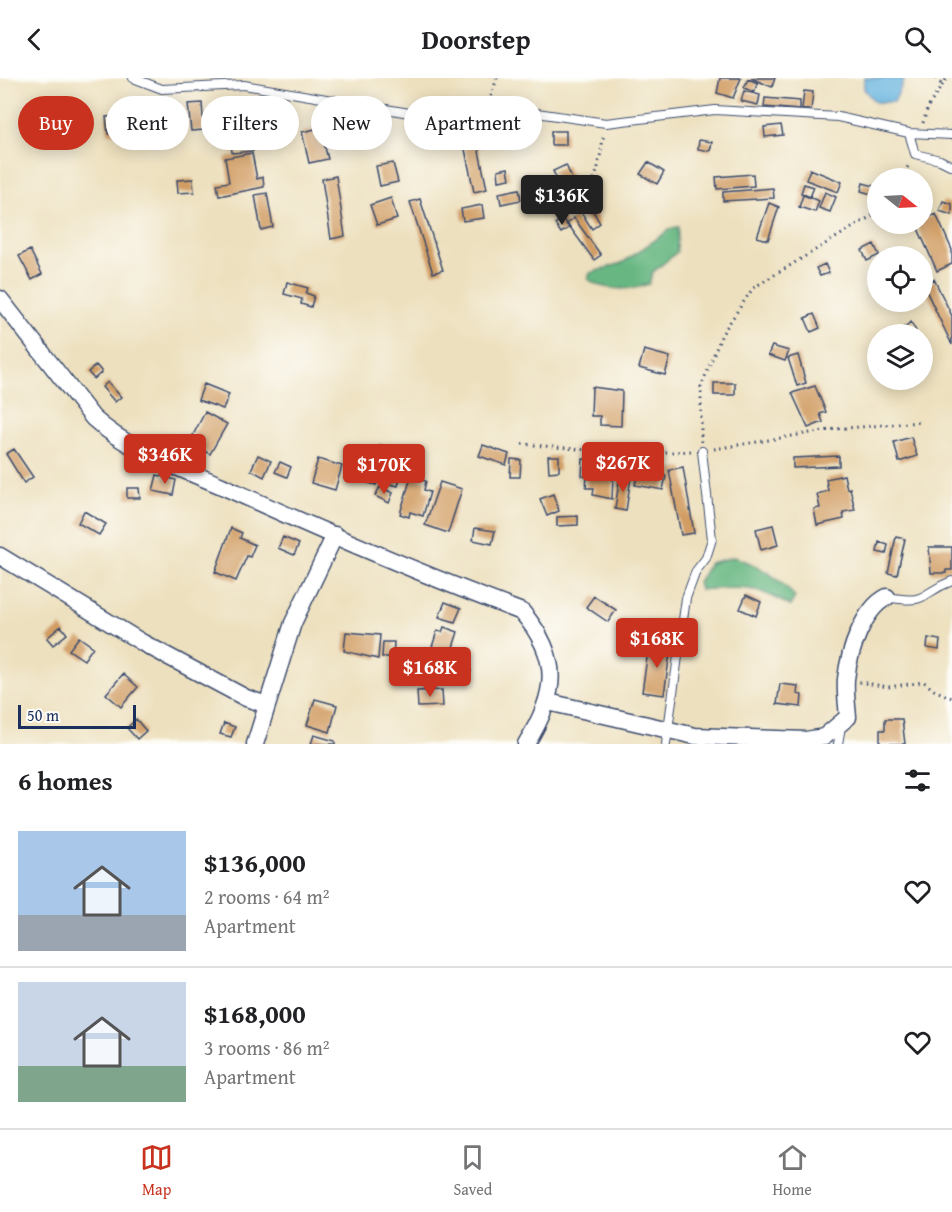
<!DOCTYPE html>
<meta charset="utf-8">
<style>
:root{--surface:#fff;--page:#f6f6f6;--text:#202124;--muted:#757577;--line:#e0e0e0;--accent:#c8321e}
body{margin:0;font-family:"Gentium Book Plus",serif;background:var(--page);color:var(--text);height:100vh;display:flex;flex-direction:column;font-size:22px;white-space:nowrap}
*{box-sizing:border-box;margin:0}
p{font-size:20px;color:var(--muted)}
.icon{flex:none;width:33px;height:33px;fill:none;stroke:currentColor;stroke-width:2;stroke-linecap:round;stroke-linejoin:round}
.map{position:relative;height:666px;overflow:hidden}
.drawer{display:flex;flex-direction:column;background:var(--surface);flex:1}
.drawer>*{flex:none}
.banner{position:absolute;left:18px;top:18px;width:600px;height:54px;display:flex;gap:12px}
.needle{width:39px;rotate:108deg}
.tools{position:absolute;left:867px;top:90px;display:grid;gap:12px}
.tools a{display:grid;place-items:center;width:66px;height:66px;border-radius:50%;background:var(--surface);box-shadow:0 3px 15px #0003;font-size:30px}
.scale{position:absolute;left:18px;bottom:15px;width:118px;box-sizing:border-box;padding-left:6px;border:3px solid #1b2f5e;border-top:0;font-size:16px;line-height:21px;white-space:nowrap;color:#1b2f5e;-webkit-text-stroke:4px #fdfcf7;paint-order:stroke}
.price{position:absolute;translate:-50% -51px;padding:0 14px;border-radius:6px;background:var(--accent);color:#fff;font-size:20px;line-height:39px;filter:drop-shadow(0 2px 3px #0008)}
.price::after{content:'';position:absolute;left:50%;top:36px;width:18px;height:14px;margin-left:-9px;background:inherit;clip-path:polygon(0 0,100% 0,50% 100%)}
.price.current{background:#222;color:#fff}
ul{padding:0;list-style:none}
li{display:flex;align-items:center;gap:18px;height:150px;padding:0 18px}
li+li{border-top:2px solid var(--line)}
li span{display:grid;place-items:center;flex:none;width:168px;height:120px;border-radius:0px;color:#555}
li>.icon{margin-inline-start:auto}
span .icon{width:72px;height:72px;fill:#fffc;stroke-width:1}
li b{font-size:26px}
h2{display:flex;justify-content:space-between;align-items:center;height:72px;padding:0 18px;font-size:26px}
.pill{padding:0 21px;border-radius:27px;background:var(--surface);box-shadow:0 3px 15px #0003;font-size:21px;line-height:54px}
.pill.current{background:var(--accent);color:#fff}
header{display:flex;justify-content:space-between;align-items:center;height:78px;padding:0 18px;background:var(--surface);font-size:27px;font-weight:800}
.dock{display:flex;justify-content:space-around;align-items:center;height:84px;border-top:2px solid var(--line);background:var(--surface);font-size:16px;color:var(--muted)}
.dock a{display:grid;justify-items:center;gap:3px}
.dock .current{color:var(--accent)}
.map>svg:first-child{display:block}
</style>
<header><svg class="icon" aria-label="back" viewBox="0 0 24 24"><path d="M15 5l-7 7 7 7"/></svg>Doorstep<svg class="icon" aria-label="search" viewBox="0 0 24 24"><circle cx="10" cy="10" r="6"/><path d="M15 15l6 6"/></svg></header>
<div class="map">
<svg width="952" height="666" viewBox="0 0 952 666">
<rect width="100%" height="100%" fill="#fdfcf7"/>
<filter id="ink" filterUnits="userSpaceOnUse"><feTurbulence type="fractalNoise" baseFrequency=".0167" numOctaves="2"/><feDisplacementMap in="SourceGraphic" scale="12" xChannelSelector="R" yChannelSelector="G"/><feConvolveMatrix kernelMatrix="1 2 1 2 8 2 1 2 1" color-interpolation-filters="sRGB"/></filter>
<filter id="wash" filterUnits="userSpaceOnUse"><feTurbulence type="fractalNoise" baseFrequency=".008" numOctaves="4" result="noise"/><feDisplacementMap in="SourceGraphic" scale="24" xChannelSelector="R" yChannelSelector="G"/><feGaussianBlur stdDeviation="1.35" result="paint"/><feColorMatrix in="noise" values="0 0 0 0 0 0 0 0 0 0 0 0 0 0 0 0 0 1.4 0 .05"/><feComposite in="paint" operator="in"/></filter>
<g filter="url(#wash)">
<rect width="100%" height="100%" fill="#ede0be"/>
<!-- forest -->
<path fill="#67b782" stroke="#417370" stroke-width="1.5" d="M678 149 677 174 652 195 649 206C630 212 604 214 588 201L590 195 622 185 672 150Z
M733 479C758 486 778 499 795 519L790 528C754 506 740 509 700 512L698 504 710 485Z"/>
<!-- water -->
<path fill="#64b2de" stroke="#40709e" stroke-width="1.5" d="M864 0H905L894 24H875L864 11Z"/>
<g id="blocks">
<!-- building -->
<path fill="#d19d64" d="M720 0H741L733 20 717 15Z
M751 0H775L772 9Z
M748 1 758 5 754 14 744 10Z
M744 13 760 17 758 27 741 23Z
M804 13 813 14 811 32 802 31Z
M765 20 800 23V32L764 29Z
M202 25 204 52 191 53 188 26Z
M43 34 48 52 37 55 32 38Z
M127 37 129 53 108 56 106 39Z
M362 45 364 63 340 66 338 48Z
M781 47 783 57 765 59 764 49Z
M251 50 253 73 232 75 230 52Z
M320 50 328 81 309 85 302 54Z
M551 53H566V67H551Z
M475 54 487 111 474 114 462 57Z
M699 62 712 64 710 73 698 71Z
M252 75 257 101 263 99 264 109 219 118 217 106 229 104 225 80Z
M648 84 664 94 657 106 640 96Z
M393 85 398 104 380 108 376 88Z
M566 87 576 110 564 116 553 93Z
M508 90 510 101 499 103 498 92Z
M810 91 842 104 838 114 806 102Z
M753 96 754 108 717 111 716 99Z
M336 98 345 158 331 161 322 101Z
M193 101 194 114 178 115 177 102Z
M863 105 878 109V118L861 113Z
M804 106 814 109 810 119 801 115Z
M773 110 774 120 723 123V114Z
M519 111 521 122 501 126 499 115Z
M825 114 836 119 830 134 819 130Z
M267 115 273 149 261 152 255 117Z
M803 117 819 123 815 134 799 129Z
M391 120 397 141 377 147 370 127Z
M420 121 443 192 433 195 410 124Z
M943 123 952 126V137L939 133Z
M769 125 779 129 768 162 757 159Z
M482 127 484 140 463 143 461 131Z
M590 128 600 145 592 151 581 134Z
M936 136 952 172V186L937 193 916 146H922V142Z
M562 140 569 150 561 155 555 146Z
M574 140 601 177 594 182 567 145Z
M874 166 879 177 867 183 862 172Z
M30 172 42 196 32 202 19 178Z
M825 186 829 195 820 198 816 190Z
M934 201 952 238V267L923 206Z
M287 204 308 210 306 215 314 218 311 229 301 226 302 221 284 216Z
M814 236 820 250 811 254 805 240Z
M911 244 916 253 908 256 903 250Z
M772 268 789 273 785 283 768 277Z
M644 272 670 279 665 297 639 290Z
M798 277 806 305 797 308 788 280Z
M96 287 102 294 94 301 88 294Z
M108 304 121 319 115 324 102 309Z
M714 305H735V317H714Z
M204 306 229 316 223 331 198 322Z
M815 308 826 334 820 336 823 344 808 350 792 315Z
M592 309 622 313 621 348 600 347V338H591Z
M205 334 227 346 210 376 189 365Z
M911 359 917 378 899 384 894 364Z
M380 367 399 372 397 379 405 381 398 408 377 403 376 407 361 403 369 374 378 376Z
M483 367 509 376 506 387 479 378Z
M14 371 33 399 24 405 6 376Z
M409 376 419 380 416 389 406 386Z
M258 377 271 383 264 399 251 392Z
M548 378H559V393L549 394Z
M839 378V388L793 390V380Z
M599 379 614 380 612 421 593 417 594 410H586L587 399 582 398 583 381 598 382Z
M318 381 342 388 335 412 311 405Z
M511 381 521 382 520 399H510Z
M280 384 291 389 287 399 275 394Z
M639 389 666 398 663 412 635 407Z
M683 389 694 455 681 457 669 392Z
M157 397 176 402 173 417 153 413Z
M620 397 631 399 626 433 615 431Z
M844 397 847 411 850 410 855 432 843 434 844 441 817 447 814 431 820 430 817 416 828 413 826 401Z
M411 399 426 403 424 412 430 414 423 438 410 434 409 439 400 436Z
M440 404 462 411 448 455 425 447Z
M380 409 393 415 389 425 375 418Z
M127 410H139L140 420H127Z
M553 416 559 433 547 438 540 421Z
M84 433 106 446 99 457 78 445Z
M578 438V447L557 448V439Z
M773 447 778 467 761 472 756 451Z
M231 450 242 455 240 460 255 467 250 479 247 478 236 503 215 494Z
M475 450 495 453 492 466 473 462Z
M283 459 299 466 294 477 278 470Z
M896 459 905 461 897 497 888 495Z
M879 464 888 467 886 476 877 474Z
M929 469H952V492H946V495H931Z
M746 517 761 524 756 538 740 531Z
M594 518 616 532 608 544 586 529Z
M445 524 461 530 455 544 439 539Z
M61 548 67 556 53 567 47 560Z
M444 549 458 554 445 594 426 588 437 553 442 554Z
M346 554 380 557 378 581 344 573Z
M79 559 93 569 84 582 69 572Z
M928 560 940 562 939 572 927 570Z
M383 564H394L393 579H382Z
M649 566 671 568 664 617 642 614Z
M458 589 471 592 469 600 456 598Z
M123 596 138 609 121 629 106 616Z
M780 606 798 608 797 616 802 617 801 629 777 626Z
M442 612 443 628 418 629 417 613Z
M315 621 337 627 330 654 307 647Z
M136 641 146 653 137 661 127 650Z
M885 641H902L905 666H880V652H885Z
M224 645 235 649 231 659 220 656Z
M314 657 335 663V666H311Z"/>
</g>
</g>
<g filter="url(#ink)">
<use href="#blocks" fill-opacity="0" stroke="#3a4a6c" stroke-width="1.5"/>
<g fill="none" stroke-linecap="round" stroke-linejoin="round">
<defs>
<path id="service" d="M133 0 162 11 244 7 451 42 509 31 606 45 715 32 838 39 909 55 952 57
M909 55 915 76 940 82 952 88
M887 519C930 527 919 515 952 503
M666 666 686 520 696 493 706 480 712 461 702 373
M838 666 841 648"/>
<path id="minor" d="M0 221 93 340C129 373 178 389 222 408 321 453 421 496 522 534 562 581 557 616 526 666
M0 478 143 565 246 620 267 627
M548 624 695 658 806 662 824 659 848 639C847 627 845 613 846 601 849 574 863 531 887 519
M255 666 293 545 335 457"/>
</defs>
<!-- service casing -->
<use href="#service" stroke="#3a4a6c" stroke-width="10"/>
<!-- minor casing -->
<use href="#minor" stroke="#3a4a6c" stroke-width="19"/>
<!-- path -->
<path stroke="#3a4a6c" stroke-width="3" stroke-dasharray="1.5 4.5" stroke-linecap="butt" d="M936 0 942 7
M489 24 497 0
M923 45 928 29 947 0
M901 100 910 85
M569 126C600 111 598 86 604 55
M701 364V309L722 256 753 210 878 134
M522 366 631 376 692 373
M714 371 835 351 920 344
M859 604 888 609 924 604 934 612 952 620"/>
<!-- service -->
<use href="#service" stroke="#fff" stroke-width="8"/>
<!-- minor -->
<use href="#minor" stroke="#fff" stroke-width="16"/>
</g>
</g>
</svg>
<div class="tools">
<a><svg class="needle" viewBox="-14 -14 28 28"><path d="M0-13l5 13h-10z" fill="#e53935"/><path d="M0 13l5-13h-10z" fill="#757577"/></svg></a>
<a><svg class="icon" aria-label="locate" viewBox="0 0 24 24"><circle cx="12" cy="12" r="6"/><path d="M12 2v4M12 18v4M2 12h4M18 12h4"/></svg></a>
<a><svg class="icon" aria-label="layers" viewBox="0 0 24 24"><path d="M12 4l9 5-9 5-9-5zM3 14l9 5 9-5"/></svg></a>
</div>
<div class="scale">50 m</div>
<b class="price current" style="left:562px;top:148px">$136K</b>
<b class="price" style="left:165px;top:407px">$346K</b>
<b class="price" style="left:623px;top:415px">$267K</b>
<b class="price" style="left:384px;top:417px">$170K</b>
<b class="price" style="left:657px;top:591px">$168K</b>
<b class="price" style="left:430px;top:620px">$168K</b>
<div class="banner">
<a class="pill current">Buy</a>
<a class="pill">Rent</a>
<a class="pill">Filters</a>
<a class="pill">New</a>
<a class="pill">Apartment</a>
</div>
</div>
<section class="drawer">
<h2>6 homes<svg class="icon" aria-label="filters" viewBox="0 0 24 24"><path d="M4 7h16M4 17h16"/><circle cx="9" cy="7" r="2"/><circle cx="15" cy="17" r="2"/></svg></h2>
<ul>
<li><span style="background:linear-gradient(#a9c7e8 70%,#9aa5b1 0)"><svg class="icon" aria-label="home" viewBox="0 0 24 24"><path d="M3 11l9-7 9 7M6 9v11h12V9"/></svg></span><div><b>$136,000</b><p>2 rooms · 64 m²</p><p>Apartment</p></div><svg class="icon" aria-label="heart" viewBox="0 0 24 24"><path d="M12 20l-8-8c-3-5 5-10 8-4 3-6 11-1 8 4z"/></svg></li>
<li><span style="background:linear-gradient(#c9d6e8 70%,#7fa58c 0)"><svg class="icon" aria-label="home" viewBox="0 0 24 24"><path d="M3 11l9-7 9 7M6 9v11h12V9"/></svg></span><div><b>$168,000</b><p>3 rooms · 86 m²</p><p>Apartment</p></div><svg class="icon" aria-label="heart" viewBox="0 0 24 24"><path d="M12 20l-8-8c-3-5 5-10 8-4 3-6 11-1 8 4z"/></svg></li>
</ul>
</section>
<nav class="dock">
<a class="current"><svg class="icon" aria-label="map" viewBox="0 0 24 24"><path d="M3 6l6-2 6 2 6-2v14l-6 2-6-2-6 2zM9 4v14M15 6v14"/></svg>Map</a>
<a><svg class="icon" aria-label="saved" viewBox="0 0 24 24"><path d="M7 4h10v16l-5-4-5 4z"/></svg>Saved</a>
<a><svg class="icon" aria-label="home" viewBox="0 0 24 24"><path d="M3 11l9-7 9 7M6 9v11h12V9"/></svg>Home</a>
</nav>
